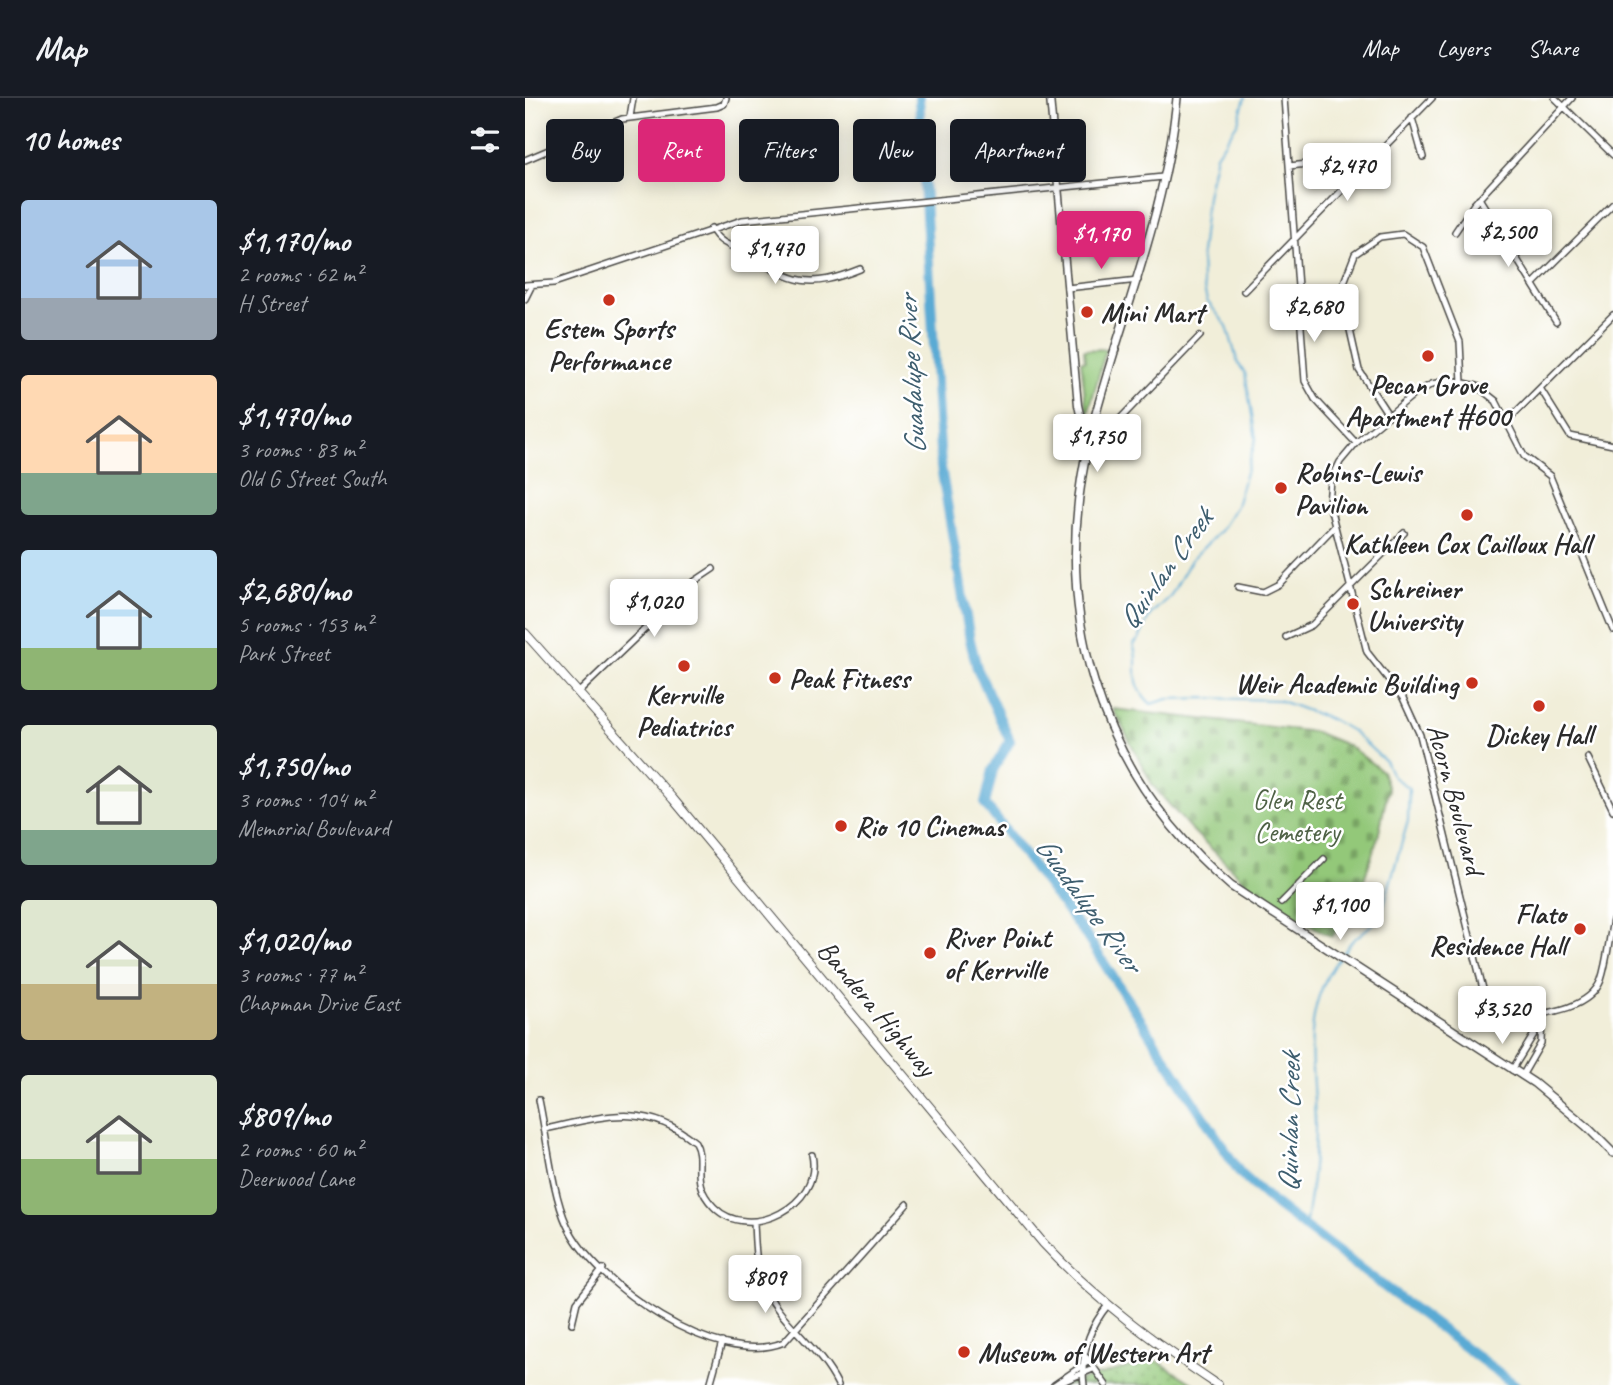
<!DOCTYPE html>
<meta charset="utf-8">
<style>
:root{--surface:#171b24;--page:#242831;--text:#f1f3f6;--muted:#9ea1a6;--line:#363941;--accent:#db2777}
body{margin:0;font-family:Caveat,sans-serif;background:var(--page);color:var(--text);height:100vh;display:flex;flex-direction:column;font-size:26px;white-space:nowrap}
*{box-sizing:border-box;margin:0}
p{font-size:23px;color:var(--muted)}
.icon{flex:none;width:38px;height:38px;fill:none;stroke:currentColor;stroke-width:2;stroke-linecap:round;stroke-linejoin:round}
.map{position:relative;flex:1;overflow:hidden}
.sheet{display:flex;flex-direction:column;background:var(--surface);width:525px}
.sheet>*{flex:none}
.top-card{position:absolute;left:21px;top:21px;width:665px;height:63px;display:flex;gap:14px}
.price{position:absolute;translate:-50% -60px;padding:0 16px;border-radius:7px;background:#fff;color:#222;font-size:23px;line-height:46px;filter:drop-shadow(0 2px 4px #0008)}
.price::after{content:'';position:absolute;left:50%;top:42px;width:21px;height:16px;margin-left:-10px;background:inherit;clip-path:polygon(0 0,100% 0,50% 100%)}
.price.active{background:var(--accent);color:#fff}
ul{padding:0;list-style:none}
li{display:flex;align-items:center;gap:21px;height:175px;padding:0 21px}
li span{display:grid;place-items:center;flex:none;width:196px;height:140px;border-radius:7px;color:#555}
li>.icon{margin-inline-start:auto}
span .icon{width:84px;height:84px;fill:#fffc;stroke-width:1}
li b{font-size:30px}
h2{display:flex;justify-content:space-between;align-items:center;height:84px;padding:0 21px;font-size:30px}
.tag{padding:0 24px;border-radius:7px;background:var(--surface);box-shadow:0 4px 18px #0003;font-size:24px;line-height:63px}
.tag.active{background:var(--accent);color:#fff}
header{display:flex;align-items:center;gap:42px;box-sizing:border-box;height:98px;padding:0 35px;background:var(--surface);border-bottom:2px solid var(--line)}
header strong{font-size:33px}
nav{display:flex;gap:38px;margin-inline-start:auto;font-size:24px}
main{display:flex;flex:1;min-height:0}
.map>svg:first-child{display:block}
</style>
<header>
<strong>Map</strong>
<nav><a>Map</a><a>Layers</a><a>Share</a></nav>
</header>
<main>
<section class="sheet">
<h2>10 homes<svg class="icon" aria-label="filters" viewBox="0 0 24 24"><path d="M4 7h16M4 17h16"/><circle cx="9" cy="7" r="2"/><circle cx="15" cy="17" r="2"/></svg></h2>
<ul>
<li><span style="background:linear-gradient(#a9c7e8 70%,#9aa5b1 0)"><svg class="icon" aria-label="home" viewBox="0 0 24 24"><path d="M3 11l9-7 9 7M6 9v11h12V9"/></svg></span><div><b>$1,170/mo</b><p>2 rooms · 62 m²</p><p>H Street</p></div></li>
<li><span style="background:linear-gradient(#ffd9b3 70%,#7fa58c 0)"><svg class="icon" aria-label="home" viewBox="0 0 24 24"><path d="M3 11l9-7 9 7M6 9v11h12V9"/></svg></span><div><b>$1,470/mo</b><p>3 rooms · 83 m²</p><p>Old G Street South</p></div></li>
<li><span style="background:linear-gradient(#bfe0f5 70%,#8fb573 0)"><svg class="icon" aria-label="home" viewBox="0 0 24 24"><path d="M3 11l9-7 9 7M6 9v11h12V9"/></svg></span><div><b>$2,680/mo</b><p>5 rooms · 153 m²</p><p>Park Street</p></div></li>
<li><span style="background:linear-gradient(#dfe7d0 75%,#7fa58c 0)"><svg class="icon" aria-label="home" viewBox="0 0 24 24"><path d="M3 11l9-7 9 7M6 9v11h12V9"/></svg></span><div><b>$1,750/mo</b><p>3 rooms · 104 m²</p><p>Memorial Boulevard</p></div></li>
<li><span style="background:linear-gradient(#dfe7d0 60%,#c2b280 0)"><svg class="icon" aria-label="home" viewBox="0 0 24 24"><path d="M3 11l9-7 9 7M6 9v11h12V9"/></svg></span><div><b>$1,020/mo</b><p>3 rooms · 77 m²</p><p>Chapman Drive East</p></div></li>
<li><span style="background:linear-gradient(#dfe7d0 60%,#8fb573 0)"><svg class="icon" aria-label="home" viewBox="0 0 24 24"><path d="M3 11l9-7 9 7M6 9v11h12V9"/></svg></span><div><b>$809/mo</b><p>2 rooms · 60 m²</p><p>Deerwood Lane</p></div></li>
</ul>
</section>
<div class="map">
<svg width="1088" height="1287" viewBox="0 0 1088 1287">
<defs>
<pattern id="grass-dots" width="8" height="8" patternUnits="userSpaceOnUse" patternTransform="scale(1.75)"><rect width="8" height="8" fill="#93c879"/><path d="M2 2h.1M6 6h.1" fill="none" stroke="#78a363" stroke-width="1.8" stroke-linecap="round"/></pattern>
<pattern id="cemetery-stones" width="16" height="16" patternUnits="userSpaceOnUse" patternTransform="scale(1.75)"><rect width="16" height="16" fill="#93c879"/><path d="M2 7V4a2 2 0 0 1 4 0v3zM10 15v-3a2 2 0 0 1 4 0v3z" fill="#78a363"/></pattern>
</defs>
<rect width="100%" height="100%" fill="#fff"/>
<filter id="ink" filterUnits="userSpaceOnUse"><feTurbulence type="fractalNoise" baseFrequency=".0143" numOctaves="2"/><feDisplacementMap in="SourceGraphic" scale="14" xChannelSelector="R" yChannelSelector="G"/><feConvolveMatrix kernelMatrix="1 2 1 2 8 2 1 2 1" color-interpolation-filters="sRGB"/></filter>
<filter id="wash" filterUnits="userSpaceOnUse"><feTurbulence type="fractalNoise" baseFrequency=".00686" numOctaves="4" result="noise"/><feDisplacementMap in="SourceGraphic" scale="28" xChannelSelector="R" yChannelSelector="G"/><feGaussianBlur stdDeviation="1.57" result="paint"/><feColorMatrix in="noise" values="0 0 0 0 0 0 0 0 0 0 0 0 0 0 0 0 0 1.4 0 .05"/><feComposite in="paint" operator="in"/></filter>
<g filter="url(#wash)">
<rect width="100%" height="100%" fill="#f1eed9"/>
<!-- grass -->
<path fill="url(#grass-dots)" stroke="#5f7a52" stroke-width="2" d="M631 1262 670 1287H537Z"/>
<!-- cemetery -->
<path fill="url(#cemetery-stones)" stroke="#5f7a52" stroke-width="2" d="M588 611 790 634 824 648 857 673 863 691 853 739 833 799 807 839 735 798 664 729 628 688Z"/>
<!-- green -->
<path fill="#93c879" stroke="#5f7a52" stroke-width="2" d="M581 251 563 316H562L556 263H560L559 252Z"/>
<g fill="none" stroke-linecap="round" stroke-linejoin="round">
<!-- stream -->
<path stroke="#5aaad4" stroke-width="2" d="M720 0 713 24 691 57 682 98 676 156 677 182 682 203 702 228 713 265 720 275 731 341 711 408 695 433 666 462 646 497 625 517 614 541 608 547C617 565 601 583 626 606L643 601 680 600 753 602 808 622 827 633 860 663 868 679 884 690 883 723 855 820 827 843 817 856
M780 1129C786 1095 790 1062 790 1027 789 967 774 913 814 860"/>
<!-- river -->
<path stroke="#5aaad4" stroke-width="10" d="M394 0 416 369 445 542 452 570 485 643 468 672 460 706 562 839 715 1075 752 1108 990 1287"/>
</g>
</g>
<g filter="url(#ink)">
<g fill="none" stroke-linecap="round" stroke-linejoin="round">
<defs>
<path id="minor" d="M759 0 780 283 790 301 831 345
M1030 0 1088 57
M105 19 108 0
M887 20 898 59
M0 62 97 21 192 9 199 6 201 0
M764 68 849 59
M954 100 1031 224
M186 130C194 146 206 147 220 155 268 183 280 193 335 171
M930 134 949 106 1047 0
M1008 186 1088 106
M0 187 29 185 217 122 638 79
M542 190 613 182
M719 193 907 0
M0 201 7 187
M1015 290 1045 338 1088 347
M864 318 834 272 816 192 830 156 855 139 878 136 898 149 935 244 937 285
M982 323 1088 217
M566 337 578 335 591 325 675 238
M713 489 738 494 754 486 809 429
M1088 532 1025 378 999 358 971 303 952 288 926 282 907 286 888 297 831 345 815 364 806 383 804 405 842 554 878 600 895 637 962 907 982 921C1011 916 1063 915 1076 882 1082 864 1084 841 1088 822
M761 539 787 527 879 435
M54 594 170 483 188 471
M1063 660 1088 712
M756 805 799 761
M987 972 1011 933 1008 916
M997 978 1016 945 1017 914
M14 1002C22 1039 27 1095 42 1127 69 1186 193 1272 259 1244L382 1106
M20 1031C76 1019 121 1003 170 1044 181 1063 163 1083 189 1109 224 1145 298 1107 287 1057
M229 1124C230 1144 230 1164 237 1183 252 1224 293 1246 313 1287
M47 1225 52 1204 78 1171
M562 1260 581 1287
M185 1287 197 1244
M529 1287 564 1263
M530 1287 568 1271
M559 1287C555 1257 564 1230 583 1207"/>
<path id="tertiary" d="M525 0 553 307 556 321 566 337"/>
<path id="secondary" d="M652 0C641 117 593 226 565 338 524 510 570 672 706 788L1009 985 1061 1028 1088 1055"/>
<path id="primary" d="M0 535 148 701 518 1145C570 1201 630 1245 693 1287"/>
</defs>
<!-- minor casing -->
<use href="#minor" stroke="#494845" stroke-width="8"/>
<!-- tertiary casing -->
<use href="#tertiary" stroke="#494845" stroke-width="9"/>
<!-- secondary casing -->
<use href="#secondary" stroke="#494845" stroke-width="10"/>
<!-- primary casing -->
<use href="#primary" stroke="#494845" stroke-width="10"/>
<!-- minor -->
<use href="#minor" stroke="#fff" stroke-width="5"/>
<!-- tertiary -->
<use href="#tertiary" stroke="#fff" stroke-width="6"/>
<!-- secondary -->
<use href="#secondary" stroke="#fff" stroke-width="7"/>
<!-- primary -->
<use href="#primary" stroke="#fff" stroke-width="8"/>
</g>
</g>
<!-- markers -->
<g fill="#c8321e" stroke="#fff" stroke-width="2.5">
<circle cx="84" cy="202" r="7"/>
<circle cx="562" cy="214" r="7"/>
<circle cx="903" cy="258" r="7"/>
<circle cx="756" cy="390" r="7"/>
<circle cx="942" cy="417" r="7"/>
<circle cx="828" cy="506" r="7"/>
<circle cx="159" cy="568" r="7"/>
<circle cx="250" cy="580" r="7"/>
<circle cx="947" cy="585" r="7"/>
<circle cx="1014" cy="608" r="7"/>
<circle cx="316" cy="728" r="7"/>
<circle cx="1055" cy="831" r="7"/>
<circle cx="405" cy="855" r="7"/>
<circle cx="439" cy="1254" r="7"/>
</g>
<g text-anchor="middle" dominant-baseline="central" stroke-width="5" stroke-linejoin="round" paint-order="stroke">
<!-- poi labels -->
<g font-size="28" font-weight="bold" fill="#2b2b2b" stroke="#fff" text-anchor="start">
<text x="576" y="214">Mini Mart</text>
<text x="84" y="230" text-anchor="middle">Estem Sports<tspan x="84" dy="32">Performance</tspan></text>
<text x="903" y="286" text-anchor="middle">Pecan Grove<tspan x="903" dy="32">Apartment #600</tspan></text>
<text x="770" y="374">Robins-Lewis<tspan x="770" dy="32">Pavilion</tspan></text>
<text x="942" y="445" text-anchor="middle">Kathleen Cox Cailloux Hall</text>
<text x="842" y="490">Schreiner<tspan x="842" dy="32">University</tspan></text>
<text x="264" y="580">Peak Fitness</text>
<text x="933" y="585" text-anchor="end">Weir Academic Building</text>
<text x="159" y="596" text-anchor="middle">Kerrville<tspan x="159" dy="32">Pediatrics</tspan></text>
<text x="1014" y="636" text-anchor="middle">Dickey Hall</text>
<text x="330" y="728">Rio 10 Cinemas</text>
<text x="1041" y="815" text-anchor="end">Flato<tspan x="1041" dy="32">Residence Hall</tspan></text>
<text x="419" y="839">River Point<tspan x="419" dy="32">of Kerrville</tspan></text>
<text x="453" y="1254">Museum of Western Art</text>
</g>
<!-- park labels -->
<g font-size="28" fill="#4f6246" stroke="#fff">
<text x="772" y="701">Glen Rest<tspan x="772" dy="32">Cemetery</tspan></text>
</g>
<!-- street labels -->
<g font-size="28" fill="#2b2b2b" stroke="#fff">
<text transform="translate(931 701) rotate(75)">Acorn Boulevard</text>
<text transform="translate(352 910) rotate(50)">Bandera Highway</text>
</g>
<!-- water labels -->
<g font-size="30" font-style="italic" fill="#3e5e6f" stroke="#fff">
<text transform="translate(386 277) rotate(-93)">Guadalupe River</text>
<text transform="translate(640 471) rotate(-54)">Quinlan Creek</text>
<text transform="translate(564 806) rotate(54)">Guadalupe River</text>
<text transform="translate(764 1025) rotate(-89)">Quinlan Creek</text>
</g>
</g>
</svg>
<b class="price" style="left:822px;top:105px">$2,470</b>
<b class="price" style="left:983px;top:171px">$2,500</b>
<b class="price active" style="left:576px;top:173px">$1,170</b>
<b class="price" style="left:250px;top:188px">$1,470</b>
<b class="price" style="left:789px;top:246px">$2,680</b>
<b class="price" style="left:572px;top:376px">$1,750</b>
<b class="price" style="left:129px;top:541px">$1,020</b>
<b class="price" style="left:815px;top:844px">$1,100</b>
<b class="price" style="left:977px;top:948px">$3,520</b>
<b class="price" style="left:240px;top:1217px">$809</b>
<div class="top-card">
<a class="tag">Buy</a>
<a class="tag active">Rent</a>
<a class="tag">Filters</a>
<a class="tag">New</a>
<a class="tag">Apartment</a>
</div>
</div>
</main>
